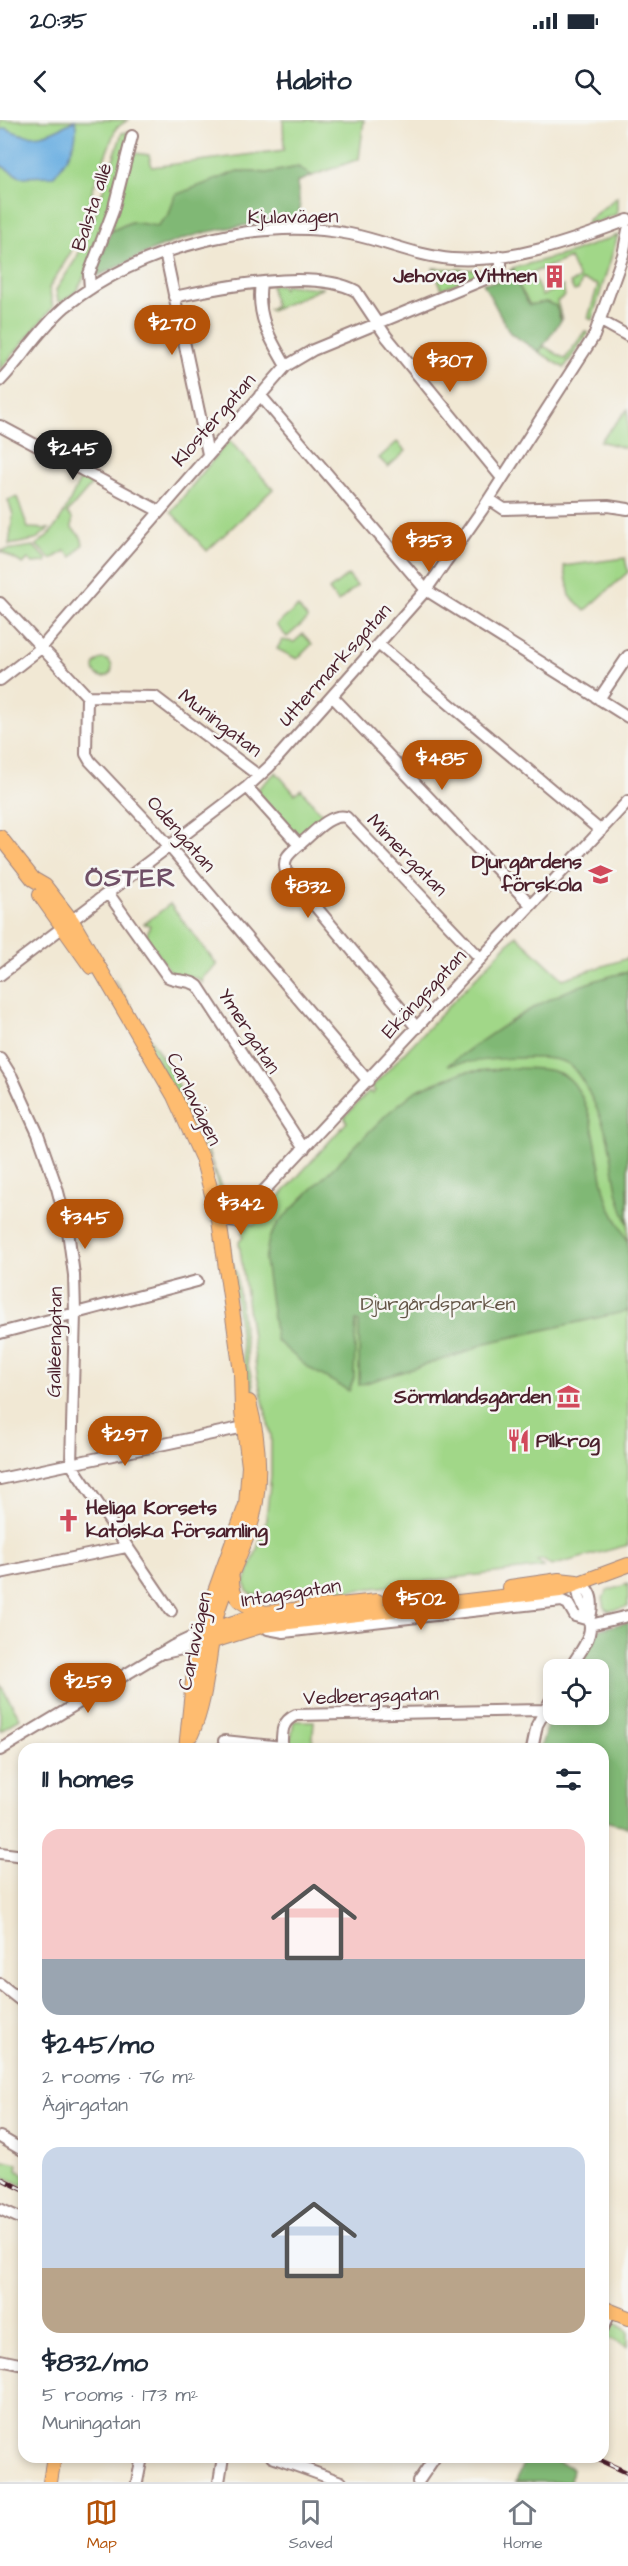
<!DOCTYPE html>
<meta charset="utf-8">
<style>
:root{--surface:#fff;--page:#f6f6f7;--text:#1f2937;--muted:#747a83;--line:#e0e1e3;--accent:#b45309}
body{margin:0;font-family:"Architects Daughter",sans-serif;background:var(--page);color:var(--text);height:100vh;display:flex;flex-direction:column;font-size:22px;white-space:nowrap}
*{box-sizing:border-box;margin:0}
p{font-size:20px;color:var(--muted)}
.icon{flex:none;width:33px;height:33px;fill:none;stroke:currentColor;stroke-width:2;stroke-linecap:round;stroke-linejoin:round}
.map{position:relative;flex:1;overflow:hidden}
.details{position:absolute;left:18px;top:1623px;width:591px;height:720px;display:flex;flex-direction:column;background:var(--surface);border-radius:18px;box-shadow:0 3px 9px #0003}
.details>*{flex:none}
.fabs{position:absolute;left:543px;top:1539px;display:grid;gap:12px}
.fabs a{display:grid;place-items:center;width:66px;height:66px;border-radius:12px;background:var(--surface);box-shadow:0 3px 9px #0003;font-size:30px}
.price{position:absolute;translate:-50% -51px;padding:0 14px;border-radius:21px;background:var(--accent);color:#fff;font-size:20px;line-height:39px;filter:drop-shadow(0 2px 3px #0008)}
.price::after{content:'';position:absolute;left:50%;top:36px;width:18px;height:14px;margin-left:-9px;background:inherit;clip-path:polygon(0 0,100% 0,50% 100%)}
.price.on{background:#222;color:#fff}
ul{padding:0;list-style:none}
li{display:grid;align-content:center;gap:12px;height:318px;padding:0 24px}
li span{display:grid;place-items:center;height:186px;border-radius:18px;color:#555}
li>.icon{margin-inline-start:auto}
span .icon{width:108px;height:108px;fill:#fffc;stroke-width:1}
li b{font-size:26px}
h2{display:flex;justify-content:space-between;align-items:center;height:72px;padding:0 24px;font-size:26px}
.status{display:flex;justify-content:space-between;align-items:center;height:42px;padding:0 30px;background:var(--surface);direction:ltr}
.status svg{height:16px;fill:currentColor}
header{display:flex;justify-content:space-between;align-items:center;height:78px;padding:0 24px;background:var(--surface);font-size:27px;font-weight:800}
.menu{display:flex;justify-content:space-around;align-items:center;height:84px;border-top:2px solid var(--line);background:var(--surface);font-size:16px;color:var(--muted)}
.menu a{display:grid;justify-items:center;gap:3px}
.menu .on{color:var(--accent)}
.map>svg:first-child{display:block}
</style>
<div class="status"><b>20:35</b><svg viewBox="0 0 49 12"><path d="M0 12V9h3v3zM5 12V6h3v6zM10 12V3h3v9zM15 12V0h3v12zM26 1h20v11H26zM47 4h2v5h-2z"/></svg></div>
<header><svg class="icon" aria-label="back" viewBox="0 0 24 24"><path d="M15 5l-7 7 7 7"/></svg>Habito<svg class="icon" aria-label="search" viewBox="0 0 24 24"><circle cx="10" cy="10" r="6"/><path d="M15 15l6 6"/></svg></header>
<div class="map">
<svg width="628" height="2362" viewBox="0 0 628 2362">
<rect width="100%" height="100%" fill="#f6f6f2"/>
<filter id="ink" filterUnits="userSpaceOnUse"><feTurbulence type="fractalNoise" baseFrequency=".0167" numOctaves="2"/><feDisplacementMap in="SourceGraphic" scale="12" xChannelSelector="R" yChannelSelector="G"/><feConvolveMatrix kernelMatrix="1 2 1 2 8 2 1 2 1" color-interpolation-filters="sRGB"/></filter>
<filter id="wash" filterUnits="userSpaceOnUse"><feTurbulence type="fractalNoise" baseFrequency=".008" numOctaves="4" result="noise"/><feDisplacementMap in="SourceGraphic" scale="24" xChannelSelector="R" yChannelSelector="G"/><feGaussianBlur stdDeviation="1.35" result="paint"/><feColorMatrix in="noise" values="0 0 0 0 0 0 0 0 0 0 0 0 0 0 0 0 0 1.4 0 .05"/><feComposite in="paint" operator="in"/></filter>
<g filter="url(#wash)">
<rect width="100%" height="100%" fill="#f1e8d4"/>
<!-- green -->
<path fill="#a1d788" stroke="#767b5a" stroke-width="1.5" d="M0 0H128L116 8 92 71 89 93 71 132 49 168 53 187 0 250Z
M283 0H364L359 39 312 56 298 47 267 53 238 51 169 94 157 106 131 102 111 111 131 38 135 33 149 35 152 47 284 30Z
M128 12C129 32 89 155 76 171 73 175 66 179 61 182L58 181 56 170 76 139 90 109 122 13Z
M617 77V94L587 106 588 100Z
M618 115 592 200 588 198 598 165 582 160 578 170 574 171 570 163 579 159 570 138 532 153 542 176 563 166 565 176 557 181 562 199H560L556 186 546 182 530 185 516 161 513 148 573 132Z
M433 148 486 150 442 169Z
M271 165H281L283 169 285 165 323 168 271 191 269 189 275 186Z
M585 211 588 213 564 248 539 232 544 226 565 239Z
M628 289V329L600 321Z
M229 320 273 369 207 431 171 392Z
M397 322 406 331 388 347 379 338Z
M82 356 100 366 93 363 67 393 72 398V408L81 417 83 424 72 437 65 431 51 439 36 425C62 408 68 382 82 356Z
M17 377 28 408 49 409 35 420 9 425 13 395 8 380Z
M33 426 47 439 46 442 33 443 28 439 23 444 0 431Z
M625 438 628 452 585 491 570 476 564 446Z
M348 455 357 466 338 482 329 470Z
M298 487 308 499 287 517 276 505Z
M303 514 312 524 297 539 277 529 282 520 294 522Z
M94 548a9 9 0 1 1 18 0a9 9 0 1 1-18 0Z
M276 652 295 674 301 669 320 692 327 694 300 716 295 715 259 675 258 669Z
M170 784 217 845 203 857 202 863 197 858 177 856 169 850 146 817 150 805 144 804Z
M516 815 563 859 628 838V1425L551 1446 543 1440 537 1441 544 1447 348 1471 253 1475 247 1471 245 1462 265 1407 271 1356V1316L257 1254 239 1122 243 1117 242 1112 250 1103 254 1105 347 1002 344 997 369 971 372 974 375 971 372 967Z
M114 860 173 955 197 1002 228 1086 222 1081 211 1042Z
M230 1138 236 1152 248 1244 257 1282 254 1285 245 1251Z
M628 1464V1487L609 1491 605 1489 603 1478 607 1471Z
M0 1564 20 1598 0 1611Z
M294 1601H314L312 1629H289Z
M0 2040 18 2044 17 2050 24 2054V2066L0 2055Z
M615 2203 628 2211V2227L605 2216 612 2204Z"/>
<!-- forest -->
<path fill="#80b874" stroke="#656c50" stroke-width="1.5" d="M298 47 312 56 297 62 302 105C256 99 198 111 156 129 136 137 117 148 97 156V149L111 111 131 102 157 106 169 94 175 75 238 51 267 53Z
M513 148 516 161 529 185 546 182 556 186 560 199H562L539 232 510 213 483 163 497 162Z
M628 852V1104C614 1074 615 1050 608 1019 603 1002 583 952 567 943 544 932 474 941 448 945 504 903 558 866 628 852Z
M514 948C534 949 560 946 574 964 599 998 595 1044 608 1082 612 1096 624 1109 628 1123 628 1136 628 1175 628 1191L486 1223 461 1234 359 1265V1202L356 1201 354 1258 349 1271 307 1247 276 1220 265 1140 269 1118 279 1102 388 993 417 970 463 952Z
M628 1502V1708L603 1700V1629H540L553 1587 554 1594H598V1550L576 1549 600 1509Z
M525 2337H547L572 2348 570 2362H516Z"/>
<!-- water -->
<path fill="#6db0e2" stroke="#5c6886" stroke-width="1.5" d="M75 0C80 22 67 40 54 56L20 57 0 45V10L6 8C33 23 50 14 75 0Z"/>
</g>
<g filter="url(#ink)">
<g fill="none" stroke-linecap="round" stroke-linejoin="round">
<defs>
<path id="minor" d="M165 132 208 334
M261 163C256 196 270 219 286 246
M90 169 89 154 113 91 132 16
M174 177C220 167 314 148 356 171L386 216 502 358
M601 201 628 216
M0 261C23 237 41 207 66 186 139 128 258 96 350 114 385 121 416 136 452 139 513 143 572 121 628 100
M260 275 426 470 628 597
M0 306 159 391
M489 379 504 389 608 386 628 389
M0 483 87 576 86 634 90 641 157 712 368 961
M378 524 601 711
M0 560 41 528 286 246 313 230 495 155 501 146V136
M87 576 155 577 259 656
M332 576 531 785
M599 579 628 536
M247 667 299 725C290 733 282 738 286 751L417 908
M299 725C312 715 329 693 346 697L481 839
M108 773 168 857C177 862 190 859 198 866L304 1029
M0 855 247 667 270 646 426 470 482 390 594 216 623 135 628 110
M0 938 12 957 38 1014 57 1068 68 1111 74 1155 75 1193 71 1344 171 1491
M219 1100 239 1102 245 1091 628 681
M219 1100 229 1093 245 1091
M0 1213 197 1161
M0 1359 249 1306
M0 1453 126 1427
M264 1505 268 1509 284 1512 562 1481 568 1484 575 1496 589 1500
M590 1505 628 1496
M164 1533 200 1525
M569 1550C576 1537 590 1522 590 1507 590 1491 574 1480 579 1462 593 1471 594 1485 589 1500
M224 1621 282 1627
M282 1629C282 1614 280 1602 296 1595L543 1590
M532 1629 537 1605 554 1574
M0 1630 173 1526 203 1512
M0 1733 24 1736
M0 1864 24 1883
M0 2017 24 2031
M0 2089 24 2100
M603 2208 611 2191
M0 2240 24 2245
M272 2337 341 2362
M137 2362 142 2337
M219 2362 223 2337
M418 2362 435 2337"/>
<path id="major" d="M0 717 33 759 45 766 72 801 174 976 202 1038 219 1100 241 1252 242 1291 249 1346 246 1385 214 1474 195 1542 186 1629
M40 775 91 847
M232 1458C231 1482 246 1485 265 1493
M510 1467 559 1460 577 1462
M208 1511 265 1493 377 1481
M200 1525 264 1505 560 1470 628 1445
M191 1615C209 1576 207 1531 218 1490 226 1464 239 1439 248 1413 263 1372 260 1324 249 1282
M603 2188 628 2198
M50 2362 54 2337"/>
</defs>
<!-- minor casing -->
<use href="#minor" stroke="#9e8480" stroke-width="14"/>
<!-- major casing -->
<use href="#major" stroke="#9e8480" stroke-width="16"/>
<!-- minor -->
<use href="#minor" stroke="#fff" stroke-width="10"/>
<!-- major -->
<use href="#major" stroke="#febc70" stroke-width="14"/>
<defs>
<path id="rail" d="M0 2058 24 2070
M593 2337 628 2353"/>
</defs>
<!-- rail casing -->
<use href="#rail" stroke="#4a1f2b" stroke-width="5"/>
<!-- rail -->
<use href="#rail" stroke="#f6f6f2" stroke-width="3" stroke-dasharray="9" stroke-linecap="butt"/>
</g>
</g>
<!-- icons -->
<defs>
<symbol id="building-bare" viewBox="-9 -9 18 18"><path d="M-4-6H4V6H1V3H-1V6H-4ZM-2.5-4.3h1.7v1.8h-1.7ZM.8-4.3h1.7v1.8H.8ZM-2.5-1h1.7V.8h-1.7ZM.8-1h1.7V.8H.8Z" fill="#d1495b" stroke="#f6f6f2" stroke-width="2.5" paint-order="stroke"/></symbol>
<symbol id="school-bare" viewBox="-9 -9 18 18"><path d="M0-5L7-2L0 1L-7-2ZM-4 1L0 2.5L4 1V4Q0 6-4 4Z" fill="#d1495b" stroke="#f6f6f2" stroke-width="2.5" paint-order="stroke"/></symbol>
<symbol id="museum-bare" viewBox="-9 -9 18 18"><path d="M0-6L6-3V-2H-6V-3ZM-5-1h2V3h-2ZM-1-1h2V3h-2ZM3-1h2V3H3ZM-6 4H6V6H-6Z" fill="#d1495b" stroke="#f6f6f2" stroke-width="2.5" paint-order="stroke"/></symbol>
<symbol id="restaurant-bare" viewBox="-9 -9 18 18"><path d="M-5-6h1v4h1v-4h1v4h1v-4h1v5L-1.5 .5V6h-2V.5L-5-1ZM5-6V6H3V1.5H1.5Q1.5-4 5-6Z" fill="#d1495b" stroke="#f6f6f2" stroke-width="2.5" paint-order="stroke"/></symbol>
<symbol id="church-bare" viewBox="-9 -9 18 18"><path d="M-1.2-6h2.4v3.5h3.3v2.4h-3.3V6h-2.4V-.1h-3.3v-2.4h3.3Z" fill="#d1495b" stroke="#f6f6f2" stroke-width="2.5" paint-order="stroke"/></symbol>
</defs>
<g fill-rule="evenodd">
<use href="#building-bare" x="538" y="140" width="33" height="33"/>
<use href="#school-bare" x="584" y="738" width="33" height="33"/>
<use href="#museum-bare" x="552" y="1260" width="33" height="33"/>
<use href="#restaurant-bare" x="502" y="1304" width="33" height="33"/>
<use href="#church-bare" x="52" y="1384" width="33" height="33"/>
</g>
<g text-anchor="middle" dominant-baseline="central" stroke-width="5" stroke-linejoin="round" paint-order="stroke">
<!-- street labels -->
<g font-size="20" fill="#4a1f2b" stroke="#f6f6f2">
<text transform="translate(92 87) rotate(-72)">Balsta allé</text>
<text transform="translate(293 97) rotate(-1)">Kjulavägen</text>
<text transform="translate(214 300) rotate(-49)">Klostergatan</text>
<text transform="translate(335 545) rotate(-48)">Uttermarksgatan</text>
<text transform="translate(220 603) rotate(37)">Muningatan</text>
<text transform="translate(181 714) rotate(49)">Odengatan</text>
<text transform="translate(407 735) rotate(46)">Mimergatan</text>
<text transform="translate(424 874) rotate(-47)">Ekängsgatan</text>
<text transform="translate(249 911) rotate(57)">Ymergatan</text>
<text transform="translate(194 979) rotate(64)">Carlavägen</text>
<text transform="translate(55 1222) rotate(-89)">Galléengatan</text>
<text transform="translate(291 1473) rotate(-9)">Intagsgatan</text>
<text transform="translate(195 1521) rotate(-78)">Carlavägen</text>
<text transform="translate(371 1576) rotate(-2)">Vedbergsgatan</text>
</g>
<!-- poi labels -->
<g font-size="20" font-weight="bold" fill="#4a1f2b" stroke="#f6f6f2" text-anchor="end">
<text x="537" y="156">Jehovas Vittnen</text>
<text x="582" y="742">Djurgårdens<tspan x="582" dy="23">förskola</tspan></text>
<text x="551" y="1277">Sörmlandsgården</text>
<text x="536" y="1321" text-anchor="start">Pilkrog</text>
<text x="86" y="1388" text-anchor="start">Heliga Korsets<tspan x="86" dy="23">katolska församling</tspan></text>
</g>
<!-- park labels -->
<g font-size="20" fill="#645647" stroke="#f6f6f2">
<text x="438" y="1184">Djurgårdsparken</text>
</g>
<!-- district labels -->
<g font-size="26" font-weight="bold" letter-spacing="1.5" fill="#6f4f66" stroke="#f6f6f2">
<text x="131" y="758">ÖSTER</text>
</g>
</g>
</svg>
<div class="fabs">
<a><svg class="icon" aria-label="locate" viewBox="0 0 24 24"><circle cx="12" cy="12" r="6"/><path d="M12 2v4M12 18v4M2 12h4M18 12h4"/></svg></a>
</div>
<b class="price" style="left:172px;top:236px">$270</b>
<b class="price" style="left:450px;top:273px">$307</b>
<b class="price on" style="left:73px;top:361px">$245</b>
<b class="price" style="left:429px;top:453px">$353</b>
<b class="price" style="left:442px;top:671px">$485</b>
<b class="price" style="left:308px;top:799px">$832</b>
<b class="price" style="left:241px;top:1116px">$342</b>
<b class="price" style="left:85px;top:1130px">$345</b>
<b class="price" style="left:125px;top:1347px">$297</b>
<b class="price" style="left:421px;top:1511px">$502</b>
<b class="price" style="left:88px;top:1594px">$259</b>
<section class="details">
<h2>11 homes<svg class="icon" aria-label="filters" viewBox="0 0 24 24"><path d="M4 7h16M4 17h16"/><circle cx="9" cy="7" r="2"/><circle cx="15" cy="17" r="2"/></svg></h2>
<ul>
<li><span style="background:linear-gradient(#f6c9c9 70%,#9aa5b1 0)"><svg class="icon" aria-label="home" viewBox="0 0 24 24"><path d="M3 11l9-7 9 7M6 9v11h12V9"/></svg></span><div><b>$245/mo</b><p>2 rooms · 76 m²</p><p>Ägirgatan</p></div></li>
<li><span style="background:linear-gradient(#c9d6e8 65%,#b9a48a 0)"><svg class="icon" aria-label="home" viewBox="0 0 24 24"><path d="M3 11l9-7 9 7M6 9v11h12V9"/></svg></span><div><b>$832/mo</b><p>5 rooms · 173 m²</p><p>Muningatan</p></div></li>
</ul>
</section>
</div>
<nav class="menu">
<a class="on"><svg class="icon" aria-label="map" viewBox="0 0 24 24"><path d="M3 6l6-2 6 2 6-2v14l-6 2-6-2-6 2zM9 4v14M15 6v14"/></svg>Map</a>
<a><svg class="icon" aria-label="saved" viewBox="0 0 24 24"><path d="M7 4h10v16l-5-4-5 4z"/></svg>Saved</a>
<a><svg class="icon" aria-label="home" viewBox="0 0 24 24"><path d="M3 11l9-7 9 7M6 9v11h12V9"/></svg>Home</a>
</nav>
